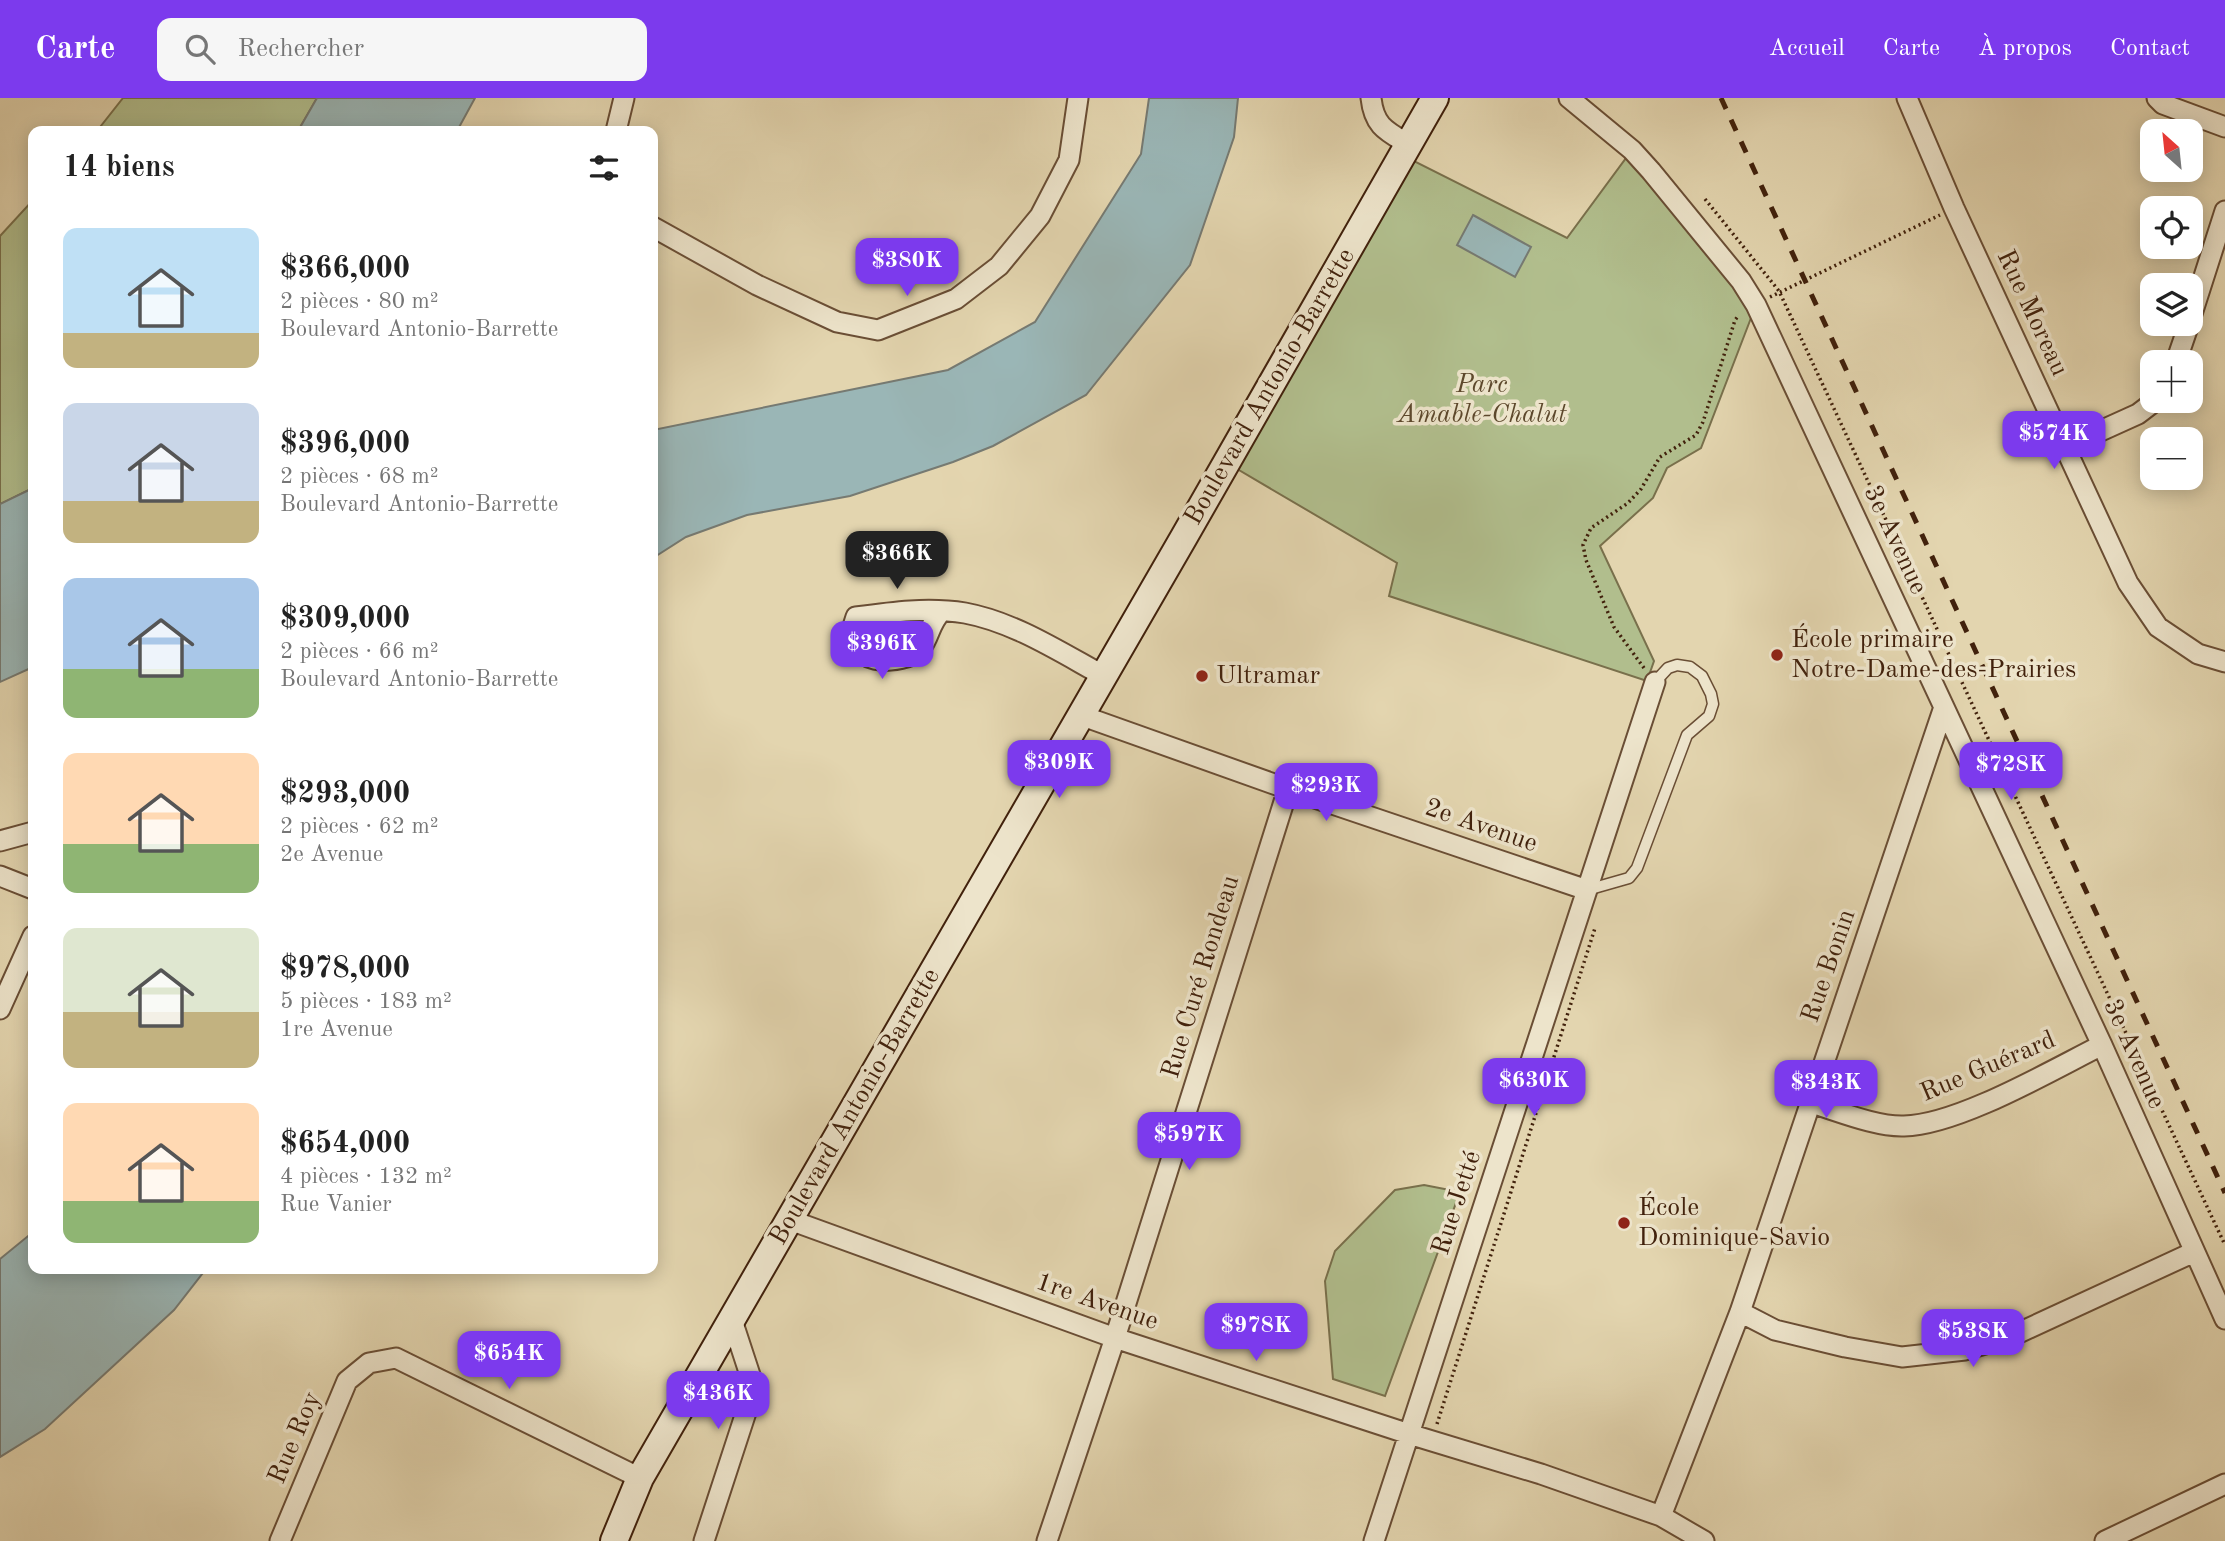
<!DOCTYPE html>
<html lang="fr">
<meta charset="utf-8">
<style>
:root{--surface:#fff;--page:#f6f6f6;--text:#222;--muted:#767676;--accent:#7c3aed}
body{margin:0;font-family:"Old Standard TT",serif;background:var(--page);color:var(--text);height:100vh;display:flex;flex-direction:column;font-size:26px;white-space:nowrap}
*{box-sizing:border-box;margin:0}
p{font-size:23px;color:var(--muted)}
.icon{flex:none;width:38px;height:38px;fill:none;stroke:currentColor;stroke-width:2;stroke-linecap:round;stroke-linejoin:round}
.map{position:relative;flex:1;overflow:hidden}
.sheet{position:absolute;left:28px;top:28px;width:630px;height:1148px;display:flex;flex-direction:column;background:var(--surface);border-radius:14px;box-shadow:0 4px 18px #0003}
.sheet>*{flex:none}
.needle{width:46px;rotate:333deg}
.fabs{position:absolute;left:2140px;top:21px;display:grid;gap:14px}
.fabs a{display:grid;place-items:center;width:63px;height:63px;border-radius:14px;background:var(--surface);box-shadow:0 4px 18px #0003;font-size:35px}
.price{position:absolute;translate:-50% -60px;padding:0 16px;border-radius:14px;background:var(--accent);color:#fff;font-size:23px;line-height:46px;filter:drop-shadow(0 2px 4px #0008)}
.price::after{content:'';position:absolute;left:50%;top:42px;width:21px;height:16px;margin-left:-10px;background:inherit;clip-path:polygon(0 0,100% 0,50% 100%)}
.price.active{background:#222;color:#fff}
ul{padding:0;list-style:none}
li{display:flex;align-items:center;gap:21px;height:175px;padding:0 35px}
li span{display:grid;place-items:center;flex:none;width:196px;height:140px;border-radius:14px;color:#555}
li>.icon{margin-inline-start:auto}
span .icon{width:84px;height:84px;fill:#fffc;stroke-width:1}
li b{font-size:30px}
h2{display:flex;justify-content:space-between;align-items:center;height:84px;padding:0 35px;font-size:30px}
header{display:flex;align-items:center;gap:42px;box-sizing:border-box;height:98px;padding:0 35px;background:var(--accent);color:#fff}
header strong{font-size:33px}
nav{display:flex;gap:38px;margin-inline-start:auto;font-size:24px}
.search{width:490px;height:63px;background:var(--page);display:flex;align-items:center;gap:18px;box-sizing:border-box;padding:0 24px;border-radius:14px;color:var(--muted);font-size:26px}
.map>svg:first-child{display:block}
</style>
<header>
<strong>Carte</strong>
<div class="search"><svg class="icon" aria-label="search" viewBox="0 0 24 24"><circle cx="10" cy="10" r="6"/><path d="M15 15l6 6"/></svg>Rechercher</div>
<nav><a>Accueil</a><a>Carte</a><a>À propos</a><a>Contact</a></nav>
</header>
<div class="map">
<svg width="2225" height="1443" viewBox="0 0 2225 1443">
<rect width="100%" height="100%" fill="#e3d5af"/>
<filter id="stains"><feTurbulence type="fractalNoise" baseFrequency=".00286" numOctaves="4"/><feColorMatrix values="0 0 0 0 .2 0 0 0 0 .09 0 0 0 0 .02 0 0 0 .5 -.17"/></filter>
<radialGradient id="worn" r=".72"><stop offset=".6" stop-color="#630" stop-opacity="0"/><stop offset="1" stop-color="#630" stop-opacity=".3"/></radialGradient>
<!-- green -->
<path fill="#b1be8d" stroke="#79704c" stroke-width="2" d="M123 0H317L298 33H97Z
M1632 52 1756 207 1701 350 1667 370 1653 400 1600 448 1654 563 1647 583 1389 498 1397 465 1227 365 1412 62 1567 140Z
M33 102V390L0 406V138Z
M1424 1087 1460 1094 1385 1298 1333 1281 1325 1183 1335 1153 1395 1092Z"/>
<!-- water -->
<path fill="#9ab6b6" stroke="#767a72" stroke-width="2" d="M317 0H475L457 33H298Z
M1149 0H1238L1234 39 1190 167 1086 297 993 348 953 364 850 398 747 417 686 439 653 460V332L948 272 1035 224 1141 56Z
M1473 117 1531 149 1515 179 1457 147Z
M33 390V569L0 584V406Z
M33 1134V1171H206L174 1212 45 1331 0 1359V1161Z"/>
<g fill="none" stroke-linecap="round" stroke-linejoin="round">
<defs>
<path id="lane" d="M1587 792 1629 780 1637 770 1687 637 1709 618 1713 606 1711 596 1702 578 1690 569 1677 567 1668 570 1655 584"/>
<path id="street" d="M1371 0C1374 28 1386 33 1408 46
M1569 0 1632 52 1651 73 1741 183 1756 207 2102 947 2225 1221
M1907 0 1954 110 2128 485 2158 529 2198 556 2225 564
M2157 0 2163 6 2225 29
M616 33 624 0
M653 129 757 187 837 224 878 232 956 201 999 168 1040 118 1069 62 1078 0
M2191 219 2225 113
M2176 264 2189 226
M2065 349 2138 316 2155 303
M942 513C930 524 930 538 921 550 917 556 913 557 907 559 883 566 866 563 848 544L856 519C892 514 928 509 965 515 1014 524 1060 554 1104 578
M1080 617 1288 691 1587 792
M0 743 33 734
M0 778 33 791
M0 911 33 838
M1811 1005C1838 1013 1876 1029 1904 1028 1958 1027 2052 972 2102 947
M790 1122 1115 1240 1409 1336 1541 1376 1661 1418 1704 1443
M1740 1214 1775 1232 1845 1249 1902 1259 1965 1252 2012 1238 2194 1154
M1661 1418 1740 1214 1944 609
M280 1443 347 1283 369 1265 396 1260 640 1380
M704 1443 751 1299 750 1277 732 1222
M1047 1443 1115 1240 1288 691
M1374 1443 1655 584
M2105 1443 2225 1386"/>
<path id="secondary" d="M614 1443 640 1380 1184 439 1435 0"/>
</defs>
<!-- lane casing -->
<use href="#lane" stroke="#6a4e35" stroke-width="13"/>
<!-- street casing -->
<use href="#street" stroke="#6a4e35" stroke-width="23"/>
<!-- secondary casing -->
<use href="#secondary" stroke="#41210c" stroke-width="30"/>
<!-- path -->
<path stroke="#41210c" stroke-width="3.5" stroke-dasharray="2 3.5" stroke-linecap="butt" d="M1705 101 1779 193 2225 1147
M1770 199 1940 117
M1644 570 1614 529 1586 462 1583 447 1591 430 1628 405 1641 391 1660 359 1696 337 1703 324 1735 222 1739 217
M1437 1326 1595 830"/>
<!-- lane -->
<use href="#lane" stroke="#ede4cb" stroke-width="10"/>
<!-- street -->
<use href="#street" stroke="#ede4cb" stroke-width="19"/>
<!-- secondary -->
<use href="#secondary" stroke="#ede4cb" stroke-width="26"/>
<!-- rail -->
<path stroke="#41210c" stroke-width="5" stroke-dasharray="12 12" stroke-linecap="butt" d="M1721 0 2225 1095"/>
</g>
<!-- markers -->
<g fill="#8f2418" stroke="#ede4cb" stroke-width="2.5">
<circle cx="1777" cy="557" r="7"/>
<circle cx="1202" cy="578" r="7"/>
<circle cx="1624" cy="1125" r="7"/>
</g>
<g text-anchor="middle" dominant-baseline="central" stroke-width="7" stroke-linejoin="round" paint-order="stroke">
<!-- street labels -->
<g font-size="26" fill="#41210c" stroke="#ede4cb">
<text transform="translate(2032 215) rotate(65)">Rue Moreau</text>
<text transform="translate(1270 289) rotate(-60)">Boulevard Antonio-Barrette</text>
<text transform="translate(1895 442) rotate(65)">3e Avenue</text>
<text transform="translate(1481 728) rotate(19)">2e Avenue</text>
<text transform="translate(1829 868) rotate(-71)">Rue Bonin</text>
<text transform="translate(1201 879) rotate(-73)">Rue Curé Rondeau</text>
<text transform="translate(2134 956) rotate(66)">3e Avenue</text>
<text transform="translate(1988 969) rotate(-23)">Rue Guérard</text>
<text transform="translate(855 1009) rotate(-60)">Boulevard Antonio-Barrette</text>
<text transform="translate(1457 1105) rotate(-72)">Rue Jetté</text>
<text transform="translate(1097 1204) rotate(19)">1re Avenue</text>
<text transform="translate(295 1340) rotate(-67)">Rue Roy</text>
</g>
<!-- park labels -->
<g font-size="26" font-style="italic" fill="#5d482c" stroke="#ede4cb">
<text x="1482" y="287">Parc<tspan x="1482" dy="30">Amable-Chalut</tspan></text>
</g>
<!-- poi labels -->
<g font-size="26" fill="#41210c" stroke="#ede4cb" text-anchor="start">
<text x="1791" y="542">École primaire<tspan x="1791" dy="30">Notre-Dame-des-Prairies</tspan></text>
<text x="1216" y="578">Ultramar</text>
<text x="1638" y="1110">École<tspan x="1638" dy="30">Dominique-Savio</tspan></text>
</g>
</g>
<rect width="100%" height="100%" filter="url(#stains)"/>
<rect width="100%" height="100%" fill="url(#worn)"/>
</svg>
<div class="fabs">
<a><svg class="needle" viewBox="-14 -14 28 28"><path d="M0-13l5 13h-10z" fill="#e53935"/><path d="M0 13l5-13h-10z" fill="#767676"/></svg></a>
<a><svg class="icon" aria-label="locate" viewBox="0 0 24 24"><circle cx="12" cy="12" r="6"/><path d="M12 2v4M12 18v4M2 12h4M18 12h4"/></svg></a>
<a><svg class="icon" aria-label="layers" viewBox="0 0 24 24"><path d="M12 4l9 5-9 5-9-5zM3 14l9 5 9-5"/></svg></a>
<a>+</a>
<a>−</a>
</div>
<b class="price" style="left:907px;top:200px">$380K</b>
<b class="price" style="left:2054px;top:373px">$574K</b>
<b class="price active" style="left:897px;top:493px">$366K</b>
<b class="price" style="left:882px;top:583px">$396K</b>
<b class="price" style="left:1059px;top:702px">$309K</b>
<b class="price" style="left:2011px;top:704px">$728K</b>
<b class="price" style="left:1326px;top:725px">$293K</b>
<b class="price" style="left:1534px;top:1020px">$630K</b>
<b class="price" style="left:1826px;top:1022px">$343K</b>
<b class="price" style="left:1189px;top:1074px">$597K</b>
<b class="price" style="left:1256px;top:1265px">$978K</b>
<b class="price" style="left:1973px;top:1271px">$538K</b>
<b class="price" style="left:509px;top:1293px">$654K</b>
<b class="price" style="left:718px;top:1333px">$436K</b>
<section class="sheet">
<h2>14 biens<svg class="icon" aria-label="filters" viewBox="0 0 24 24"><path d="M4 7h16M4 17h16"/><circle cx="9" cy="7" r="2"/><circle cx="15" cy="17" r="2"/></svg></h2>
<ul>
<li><span style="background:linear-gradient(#bfe0f5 75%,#c2b280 0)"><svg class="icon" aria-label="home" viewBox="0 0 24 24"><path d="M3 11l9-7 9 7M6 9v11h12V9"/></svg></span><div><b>$366,000</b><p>2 pièces · 80 m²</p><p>Boulevard Antonio-Barrette</p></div></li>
<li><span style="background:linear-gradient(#c9d6e8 70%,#c2b280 0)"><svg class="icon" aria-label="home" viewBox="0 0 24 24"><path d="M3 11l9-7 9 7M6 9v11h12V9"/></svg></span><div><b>$396,000</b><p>2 pièces · 68 m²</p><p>Boulevard Antonio-Barrette</p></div></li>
<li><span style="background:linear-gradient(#a9c7e8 65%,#8fb573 0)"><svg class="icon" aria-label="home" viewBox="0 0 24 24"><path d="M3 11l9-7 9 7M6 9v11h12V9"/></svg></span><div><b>$309,000</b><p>2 pièces · 66 m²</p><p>Boulevard Antonio-Barrette</p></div></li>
<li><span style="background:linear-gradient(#ffd9b3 65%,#8fb573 0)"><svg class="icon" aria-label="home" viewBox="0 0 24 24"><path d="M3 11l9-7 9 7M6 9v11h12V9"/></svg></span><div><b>$293,000</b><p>2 pièces · 62 m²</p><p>2e Avenue</p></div></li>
<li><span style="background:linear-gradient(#dfe7d0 60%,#c2b280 0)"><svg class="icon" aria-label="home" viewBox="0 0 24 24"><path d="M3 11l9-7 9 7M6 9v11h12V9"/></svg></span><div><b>$978,000</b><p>5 pièces · 183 m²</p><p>1re Avenue</p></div></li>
<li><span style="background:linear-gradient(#ffd9b3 70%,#8fb573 0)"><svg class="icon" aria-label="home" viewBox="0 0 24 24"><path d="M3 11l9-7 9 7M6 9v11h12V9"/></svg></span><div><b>$654,000</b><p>4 pièces · 132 m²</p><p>Rue Vanier</p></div></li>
</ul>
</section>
</div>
